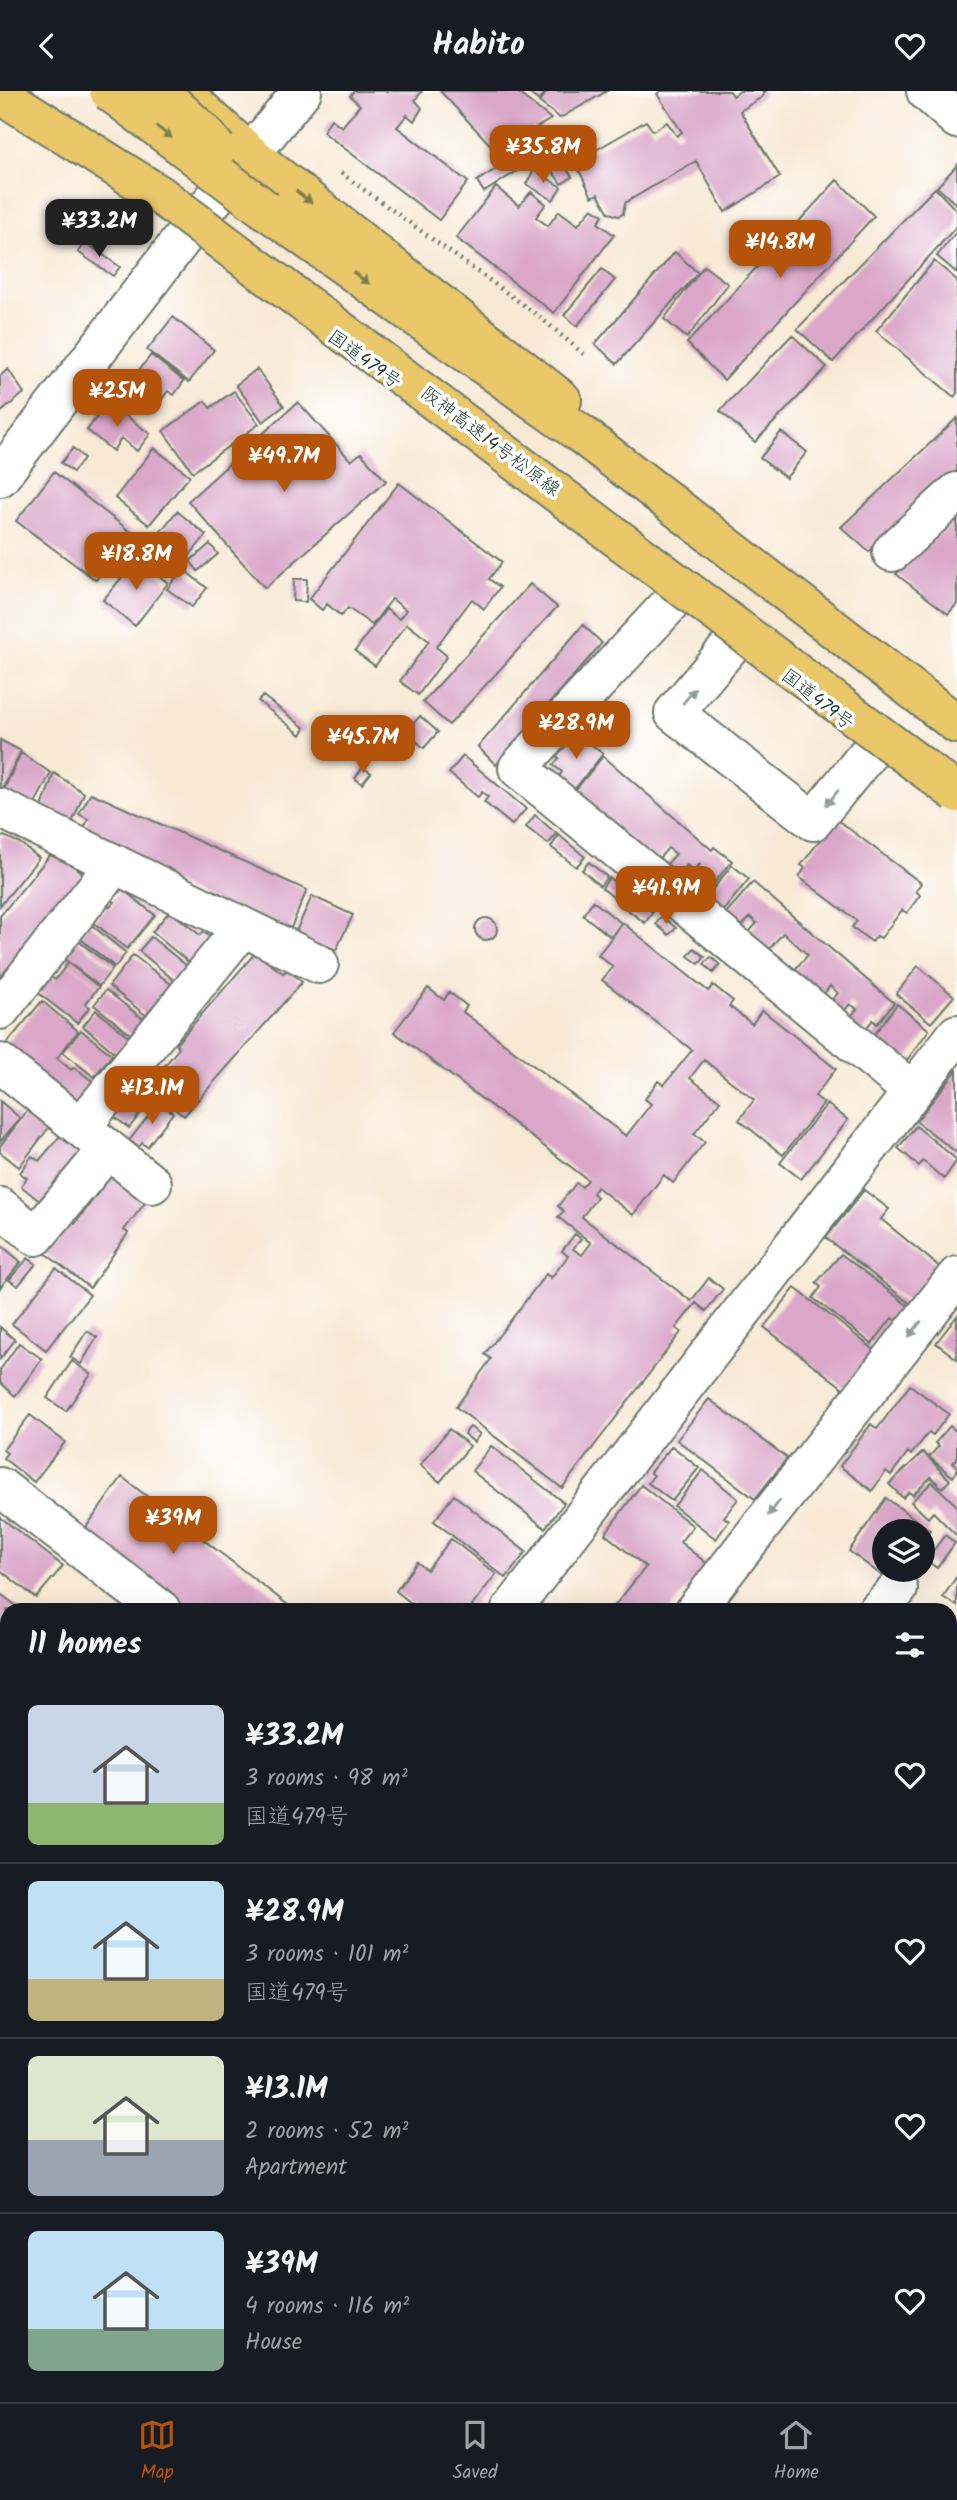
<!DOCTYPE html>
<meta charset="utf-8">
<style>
:root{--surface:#171b24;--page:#20242c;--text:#f1f3f6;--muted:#9ea1a6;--line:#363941;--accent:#b45309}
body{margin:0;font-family:Kalam,"Klee One",sans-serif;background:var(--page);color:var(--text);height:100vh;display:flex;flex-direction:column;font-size:26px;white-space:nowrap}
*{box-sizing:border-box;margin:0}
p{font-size:23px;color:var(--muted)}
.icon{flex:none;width:38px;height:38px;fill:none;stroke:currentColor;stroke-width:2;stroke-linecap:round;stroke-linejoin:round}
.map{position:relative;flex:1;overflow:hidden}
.drawer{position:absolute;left:0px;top:1512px;width:957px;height:800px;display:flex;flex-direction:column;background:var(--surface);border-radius:21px 21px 0 0;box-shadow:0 7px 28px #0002}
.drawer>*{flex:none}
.fabs{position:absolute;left:872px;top:1428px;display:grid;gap:14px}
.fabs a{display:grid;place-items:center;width:63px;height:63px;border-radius:50%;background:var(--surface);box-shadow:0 7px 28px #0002;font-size:35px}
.price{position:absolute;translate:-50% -60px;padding:0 16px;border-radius:14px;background:var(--accent);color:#fff;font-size:23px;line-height:46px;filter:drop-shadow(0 2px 4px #0008)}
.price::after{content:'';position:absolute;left:50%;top:42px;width:21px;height:16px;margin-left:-10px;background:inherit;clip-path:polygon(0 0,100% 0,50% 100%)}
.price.selected{background:#222;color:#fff}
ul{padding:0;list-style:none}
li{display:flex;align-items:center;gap:21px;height:175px;padding:0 28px}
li+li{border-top:2px solid var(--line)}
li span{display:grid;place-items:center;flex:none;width:196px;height:140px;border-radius:10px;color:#555}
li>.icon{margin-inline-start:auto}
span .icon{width:84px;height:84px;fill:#fffc;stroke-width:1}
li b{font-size:30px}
h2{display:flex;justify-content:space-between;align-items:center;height:84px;padding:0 28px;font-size:30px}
header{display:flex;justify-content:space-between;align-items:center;height:91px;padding:0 28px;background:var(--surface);font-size:32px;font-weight:700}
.tabs{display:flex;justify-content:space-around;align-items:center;height:98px;border-top:2px solid var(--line);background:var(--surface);font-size:19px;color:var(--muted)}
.tabs a{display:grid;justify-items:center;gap:4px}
.tabs .selected{color:var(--accent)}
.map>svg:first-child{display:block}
</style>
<header><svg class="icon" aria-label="back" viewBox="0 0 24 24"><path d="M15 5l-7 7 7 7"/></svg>Habito<svg class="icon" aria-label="heart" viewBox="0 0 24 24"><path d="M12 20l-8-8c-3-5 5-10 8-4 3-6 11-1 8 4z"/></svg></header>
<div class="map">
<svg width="957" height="2311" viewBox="0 0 957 2311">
<rect width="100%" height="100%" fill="#fff"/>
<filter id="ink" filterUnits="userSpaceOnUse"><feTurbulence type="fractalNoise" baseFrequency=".0143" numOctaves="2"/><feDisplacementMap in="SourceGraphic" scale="14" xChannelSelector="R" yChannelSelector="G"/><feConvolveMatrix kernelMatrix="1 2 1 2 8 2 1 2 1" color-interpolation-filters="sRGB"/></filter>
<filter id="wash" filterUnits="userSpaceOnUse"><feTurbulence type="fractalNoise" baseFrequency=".00686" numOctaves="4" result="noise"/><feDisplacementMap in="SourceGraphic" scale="28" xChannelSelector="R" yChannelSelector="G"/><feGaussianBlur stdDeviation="1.57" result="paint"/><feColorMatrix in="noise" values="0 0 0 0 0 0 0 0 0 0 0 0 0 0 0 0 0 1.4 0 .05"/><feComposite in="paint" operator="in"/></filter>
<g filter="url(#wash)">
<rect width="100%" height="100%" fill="#f8e9d5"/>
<g id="blocks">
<!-- building -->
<path fill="#daa7c9" d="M354 0H422L415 9 422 17 414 30 407 24 397 36 468 91 439 129 323 41 331 28 342 36 360 14 350 5Z
M440 0H516L551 28 496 60Z
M526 0H546L539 10Z
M548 0H607L560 27 539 11Z
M661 0H730L733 5 740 0H766L762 6 740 20 780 86 725 121 696 70 625 112 623 123 618 125 609 122 598 103 592 106 579 79 588 73 584 66 646 30 653 40 667 31 677 45 682 41 657 3Z
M545 45 572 86 561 93 542 64 530 71 522 60Z
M518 64 525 75 484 101 477 90Z
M957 74V114L937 96Z
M534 79 561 96 553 109 526 93Z
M837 89 874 125 724 289 687 252Z
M496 96 519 115 531 101 546 113 536 126 548 135 559 120 578 134 592 117 603 124 598 132 614 144 554 222 456 147Z
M935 97 957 120V135L833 271 797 238Z
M957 140V182L937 165Z
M85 151 120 176 113 185 78 161Z
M675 161 698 182 617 273 595 253Z
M934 170 957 189V302L954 306 876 240Z
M704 175 728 193 687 247 664 228Z
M602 178 615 189 577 235 564 224Z
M173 226 214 259 189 291 147 259Z
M792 244 827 276 755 351 720 320Z
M151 264 184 290 174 304 168 300 153 320 124 298Z
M8 278 24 302 0 322V285Z
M257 278 284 315 263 331 236 294Z
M234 300 259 333 193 381 163 340 205 310 210 317Z
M108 311 150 343 137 360 121 347 113 360 87 339Z
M298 311 351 370 361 362 386 390 265 497 188 410Z
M957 327V379L869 461 841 436Z
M781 341 807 361 786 387 760 367Z
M73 357 84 367 73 381 61 372Z
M154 357 190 385 149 434 115 407Z
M54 381 132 442 96 489 16 430Z
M399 392 502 471 489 488 500 496 484 518 472 508 436 556 447 565 418 604 400 590 429 550 407 533 375 575 355 560 386 518 399 528 406 519 392 508 372 534 348 517 341 525 327 513 322 519 309 508Z
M177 420 206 444 175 483 145 460Z
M957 427V513L948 523 896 483Z
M210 453 218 463 198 480 190 470Z
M137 468 168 492 135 535 103 509Z
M183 478 207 497 192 516 167 498Z
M294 488H307L306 511 293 510Z
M530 493 557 516 449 634 423 611Z
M583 534 602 552 496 674 478 656Z
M263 605 305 637 301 644 258 610Z
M420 625 438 641 424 657 406 641Z
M574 639 603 663 570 704 558 687 562 681 553 674 559 667 555 663Z
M0 649 21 660 0 702Z
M21 662 51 682 32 718 0 707Z
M463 665 526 718 512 734 484 711 488 706 482 701 478 706 449 682Z
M603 665 712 759 714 756 732 770 698 812 680 798 701 772 693 780 687 774 671 793 659 782 676 763 668 757 654 773 572 703Z
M363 676 371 682 362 693 355 687Z
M54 682 84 702 68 742 37 730Z
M91 702 307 799 287 846 80 748 88 728 79 723Z
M535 724 557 743 548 753 526 736Z
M836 728 921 792 916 800 920 804 907 822 902 819 881 847 877 845 872 851 852 836 857 830 799 786 805 777 801 774Z
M559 744 585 766 576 776 551 756Z
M4 745 20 752 39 767 0 815V747Z
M50 764 72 774 96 791 0 913V825Z
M589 771 607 786 600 795 582 779Z
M732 774 749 788 719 825 702 812Z
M609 787 630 803 622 813 602 797Z
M753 791 894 912 877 933 873 929 858 946 844 934 857 918 850 913 836 930 823 919 838 902 830 895 818 911 788 886 808 864 783 842 766 862 740 851 757 832 750 826 735 843 720 829Z
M122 798 155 824 127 858 93 831 108 814 110 816 115 811 112 809Z
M312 805 353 824 336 859 327 855 325 862 293 847Z
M637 809 653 821 645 832 628 819Z
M593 810 621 832 611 846 583 824Z
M170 820 200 844 203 841 214 849 192 874 152 841Z
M662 825 676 837 669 844 656 833Z
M475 838a11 11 0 1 1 22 0a11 11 0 1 1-22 0Z
M89 832 126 862 115 876 78 846Z
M623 832 708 900 713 894 733 910 729 915 752 933 762 919 836 978 815 1005 824 1012 783 1064 739 1029 754 1009 704 969 690 987 720 1010 694 1043 705 1051 673 1092 664 1084 633 1124 597 1096 593 1102 597 1106 582 1126 691 1210 709 1187 723 1198 706 1220 696 1212 676 1237 681 1241 562 1397 456 1316 491 1268 485 1263 546 1183 551 1187 568 1165 562 1160 575 1143 581 1148 573 1158 582 1164 591 1152 558 1126 564 1120 558 1115 576 1092 582 1096 588 1089 394 941 428 897 444 909 449 901 467 915 463 921 626 1045 651 1013 645 1008 658 990 664 994 692 959 602 889 613 876 598 864Z
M151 846 187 875 175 890 139 860Z
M77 849 113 877 99 895 63 867Z
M694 857 705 866 699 873 688 865Z
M255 862 283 882 288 879 302 891 184 1025 147 997 179 957 176 953Z
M133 864 172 894 148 926 109 895Z
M711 866 720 874 713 882 704 873Z
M68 872 99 896 85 913 90 916 77 932 37 901 50 885 55 889Z
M918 875 954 905 931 932 896 903Z
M106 899 147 931 134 946 94 914Z
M42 910 78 940 57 967 71 979 74 976 96 993 75 1018 3 957Z
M897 913 929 939 907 969 879 970 864 957Z
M96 919 129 946 116 963 83 935Z
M81 939 112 964 94 986 63 961Z
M957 979V1062L916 1030Z
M137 991 154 1005 129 1037 112 1024Z
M0 1010 20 1027 0 1051Z
M159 1011 173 1022 147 1056 142 1052 139 1056 129 1050Z
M827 1013 848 1029 801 1088 780 1072Z
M28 1019 50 1035 19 1076 0 1061V1055Z
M916 1035 957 1069 944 1088 923 1070 919 1075 898 1057Z
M60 1045 86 1066 47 1116 21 1095 27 1087 20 1082 32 1065 39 1070Z
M111 1084 145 1112 124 1139 128 1142 90 1197 45 1162 71 1130 75 1133Z
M864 1099 889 1118 881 1128 942 1178 912 1214 826 1147Z
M2 1155 21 1171 0 1197V1158Z
M841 1163 911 1217 900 1232 892 1227 872 1253 813 1207 821 1196 816 1192Z
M28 1167 36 1173 18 1195 9 1189Z
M56 1177 90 1204 46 1259 12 1233Z
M795 1197 877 1261 847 1300 764 1236Z
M957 1225V1268L936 1252Z
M0 1236 15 1249 0 1268Z
M87 1240 97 1246 81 1273 70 1266Z
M19 1252 42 1268 15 1305 0 1291V1279Z
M72 1270 91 1283 66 1320 47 1307Z
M910 1294 949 1323 933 1344 929 1341 911 1364 908 1361 891 1384 886 1380 872 1400 840 1375 871 1333 877 1338Z
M709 1308 787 1367 755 1408 677 1349Z
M30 1324 65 1351 34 1391 3 1367 7 1362 3 1359Z
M950 1335 957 1341V1368L953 1372 957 1376V1380L953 1386 929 1366 939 1355 935 1352Z
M470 1336 480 1343 474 1351 464 1343Z
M449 1338 470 1355 440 1391 420 1374Z
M491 1355 564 1412 545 1437 472 1380Z
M672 1355 699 1377 672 1410 648 1392 654 1384 650 1381Z
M923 1361 950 1389 942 1397 931 1386 913 1404 909 1401 903 1407 889 1393Z
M703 1379 738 1408 724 1426 729 1430 716 1448 674 1415Z
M122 1386 292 1517 291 1519H182L82 1442Z
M932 1391 957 1415V1445L933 1421 928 1427 911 1411Z
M641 1394 693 1435 680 1451 710 1475 699 1483 670 1519H611L646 1476 605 1443Z
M454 1404 526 1461 506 1487 434 1430Z
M886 1407 930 1439 922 1450V1440H884V1479H902L892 1492 849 1460Z
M0 1426 63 1475 36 1507 0 1479Z
M945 1444 955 1452 937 1477 926 1469Z
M451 1448 496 1483 469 1519H420L396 1500 417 1471 427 1479Z
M957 1485V1515L943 1506Z
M2 1504 22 1519H7V1580L0 1574V1506Z
M0 1605 7 1610V1657L0 1652Z
M955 1615 957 1618V1694L950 1687V1619Z
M954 1756 957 1759V1812L950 1805V1760Z
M0 1789 7 1794V1807L0 1816Z
M952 1816 957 1820V1839L955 1842 950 1837V1817Z
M7 1819V1855L0 1860V1825Z
M950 1862 957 1867V1927L950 1935Z
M3 1867 7 1870V1918L0 1913V1872Z
M957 1967V2071L956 2073 950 2069V1974Z
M0 2089 7 2097V2110L0 2116Z
M7 2176V2224L0 2215V2182Z
M950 2185 957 2191V2260L950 2255Z
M7 2275V2305H45L40 2311H0L3 2303 0 2301V2284Z
M79 2305H96L104 2311H74Z
M270 2305H305L313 2311H265Z
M322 2305H429L437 2311H330Z
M493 2305H505L513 2311H487Z
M543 2305H579L574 2311H552Z
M585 2305H624L628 2308 626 2311H580Z
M640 2305H669L665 2311H649Z
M698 2305H741L749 2311H693Z
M746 2305H774L769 2311H754Z
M824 2305H842L851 2311H819Z
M855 2305H899L893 2311H888L884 2307 880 2311H861Z"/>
</g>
</g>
<g filter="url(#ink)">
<use href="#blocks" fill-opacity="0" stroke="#6b796c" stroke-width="2"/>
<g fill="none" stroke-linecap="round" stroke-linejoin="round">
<defs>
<path id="minor" d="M926 0 957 28
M0 386 188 140
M892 461 957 401
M680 502 518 677 912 1000
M737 547 674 622 813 730 875 654
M0 717 319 873
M0 919 115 773
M0 972 152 1093
M81 1036 243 836
M0 1116 36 1145 108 1058
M0 1396 161 1519
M511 1519 957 943
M695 1519 957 1185
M878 1519 898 1498
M950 1725 957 1718
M0 1945 7 1950
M950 1949 957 1941
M0 2000 7 1996
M0 2066 7 2075
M950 2111 957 2102
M950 2283 957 2290
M453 2305 460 2311
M183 2311 187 2305
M802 2311 807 2305"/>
<path id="tertiary" d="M188 140 302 0"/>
<path id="trunk" d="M195 13 251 64 562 309"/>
<path id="motorway" d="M266 119 581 343 957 633"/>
</defs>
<!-- minor casing -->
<use href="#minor" stroke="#6b796c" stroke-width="42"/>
<!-- tertiary casing -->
<use href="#tertiary" stroke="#6b796c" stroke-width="42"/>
<!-- trunk casing -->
<use href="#trunk" stroke="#6b796c" stroke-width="42"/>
<!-- motorway casing -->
<use href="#motorway" stroke="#6b796c" stroke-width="42"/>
<!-- path -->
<path stroke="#6b796c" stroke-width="4.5" stroke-dasharray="2 5" stroke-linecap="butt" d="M341 82 540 226 587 266"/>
<!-- minor -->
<use href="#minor" stroke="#fff" stroke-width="38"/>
<!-- tertiary -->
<use href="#tertiary" stroke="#fff" stroke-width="38"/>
<!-- trunk -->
<use href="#trunk" stroke="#eac769" stroke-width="38"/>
<!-- motorway -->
<use href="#motorway" stroke="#eac769" stroke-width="38"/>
<defs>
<path id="motorway-bridge" d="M109 0 266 119
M159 0 205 43 217 58
M0 3 160 104 957 702"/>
</defs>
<!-- motorway-bridge casing -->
<use href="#motorway-bridge" stroke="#6b796c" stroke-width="42" stroke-linecap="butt"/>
<!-- motorway-bridge -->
<use href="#motorway-bridge" stroke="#eac769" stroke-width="38"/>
</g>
<!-- one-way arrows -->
<defs><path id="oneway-solid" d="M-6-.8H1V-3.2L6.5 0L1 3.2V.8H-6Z" transform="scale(1.75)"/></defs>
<g fill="#7a7b4c">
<use href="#oneway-solid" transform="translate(164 41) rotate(37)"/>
<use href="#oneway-solid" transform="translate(304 106) rotate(38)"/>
<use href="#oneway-solid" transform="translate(361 187) rotate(35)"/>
</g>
<g fill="#8f9e9a">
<use href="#oneway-solid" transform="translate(689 605) rotate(-50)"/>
<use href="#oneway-solid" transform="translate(832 707) rotate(129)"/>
<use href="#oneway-solid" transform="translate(915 1238) rotate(128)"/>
<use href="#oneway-solid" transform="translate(774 1417) rotate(128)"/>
</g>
</g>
<g text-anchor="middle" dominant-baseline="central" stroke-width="7" stroke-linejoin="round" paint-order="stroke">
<!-- street labels -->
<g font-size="19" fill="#1f3d34" stroke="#fff">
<text transform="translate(364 269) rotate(36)">国道479号</text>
<text transform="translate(490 351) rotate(37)">阪神高速14号松原線</text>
<text transform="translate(817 609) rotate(38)">国道479号</text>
</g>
</g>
</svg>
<div class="fabs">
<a><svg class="icon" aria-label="layers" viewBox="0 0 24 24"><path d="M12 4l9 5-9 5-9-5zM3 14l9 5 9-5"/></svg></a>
</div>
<b class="price" style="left:543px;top:94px">¥35.8M</b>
<b class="price selected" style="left:99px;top:168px">¥33.2M</b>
<b class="price" style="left:780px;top:189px">¥14.8M</b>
<b class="price" style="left:117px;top:338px">¥25M</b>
<b class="price" style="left:284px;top:403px">¥49.7M</b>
<b class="price" style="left:136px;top:501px">¥18.8M</b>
<b class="price" style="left:576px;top:670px">¥28.9M</b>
<b class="price" style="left:363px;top:684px">¥45.7M</b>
<b class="price" style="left:666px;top:835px">¥41.9M</b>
<b class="price" style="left:152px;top:1035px">¥13.1M</b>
<b class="price" style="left:173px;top:1465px">¥39M</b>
<section class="drawer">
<h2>11 homes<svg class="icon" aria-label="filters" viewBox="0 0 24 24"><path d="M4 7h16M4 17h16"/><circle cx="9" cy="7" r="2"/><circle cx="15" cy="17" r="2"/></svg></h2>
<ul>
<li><span style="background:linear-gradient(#c9d6e8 70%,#8fb573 0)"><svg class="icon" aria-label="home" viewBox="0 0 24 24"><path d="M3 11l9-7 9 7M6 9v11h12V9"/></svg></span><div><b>¥33.2M</b><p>3 rooms · 98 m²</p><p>国道479号</p></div><svg class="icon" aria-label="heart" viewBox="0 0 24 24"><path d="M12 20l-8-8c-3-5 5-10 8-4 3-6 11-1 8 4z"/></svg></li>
<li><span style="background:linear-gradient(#bfe0f5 70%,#c2b280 0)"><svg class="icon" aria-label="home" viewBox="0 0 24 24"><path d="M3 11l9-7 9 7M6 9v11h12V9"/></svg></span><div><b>¥28.9M</b><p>3 rooms · 101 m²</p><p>国道479号</p></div><svg class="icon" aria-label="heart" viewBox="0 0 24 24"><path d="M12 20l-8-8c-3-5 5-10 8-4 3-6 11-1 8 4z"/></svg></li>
<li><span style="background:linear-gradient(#dfe7d0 60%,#9aa5b1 0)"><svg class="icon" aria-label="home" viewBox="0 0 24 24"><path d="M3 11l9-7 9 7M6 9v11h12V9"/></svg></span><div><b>¥13.1M</b><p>2 rooms · 52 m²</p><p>Apartment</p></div><svg class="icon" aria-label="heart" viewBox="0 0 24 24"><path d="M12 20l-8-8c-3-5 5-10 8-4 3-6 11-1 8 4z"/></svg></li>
<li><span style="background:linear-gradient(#bfe0f5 70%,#7fa58c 0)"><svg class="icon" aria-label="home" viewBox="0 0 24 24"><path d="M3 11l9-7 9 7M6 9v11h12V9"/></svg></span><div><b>¥39M</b><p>4 rooms · 116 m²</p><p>House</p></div><svg class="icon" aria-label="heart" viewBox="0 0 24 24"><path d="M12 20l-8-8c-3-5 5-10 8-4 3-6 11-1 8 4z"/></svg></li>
</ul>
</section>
</div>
<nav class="tabs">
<a class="selected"><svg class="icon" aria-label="map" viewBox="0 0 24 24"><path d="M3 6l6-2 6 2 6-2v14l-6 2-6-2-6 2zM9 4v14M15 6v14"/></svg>Map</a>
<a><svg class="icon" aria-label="saved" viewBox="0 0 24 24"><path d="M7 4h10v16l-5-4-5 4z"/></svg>Saved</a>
<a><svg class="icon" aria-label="home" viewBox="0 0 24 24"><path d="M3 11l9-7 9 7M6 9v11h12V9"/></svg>Home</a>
</nav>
